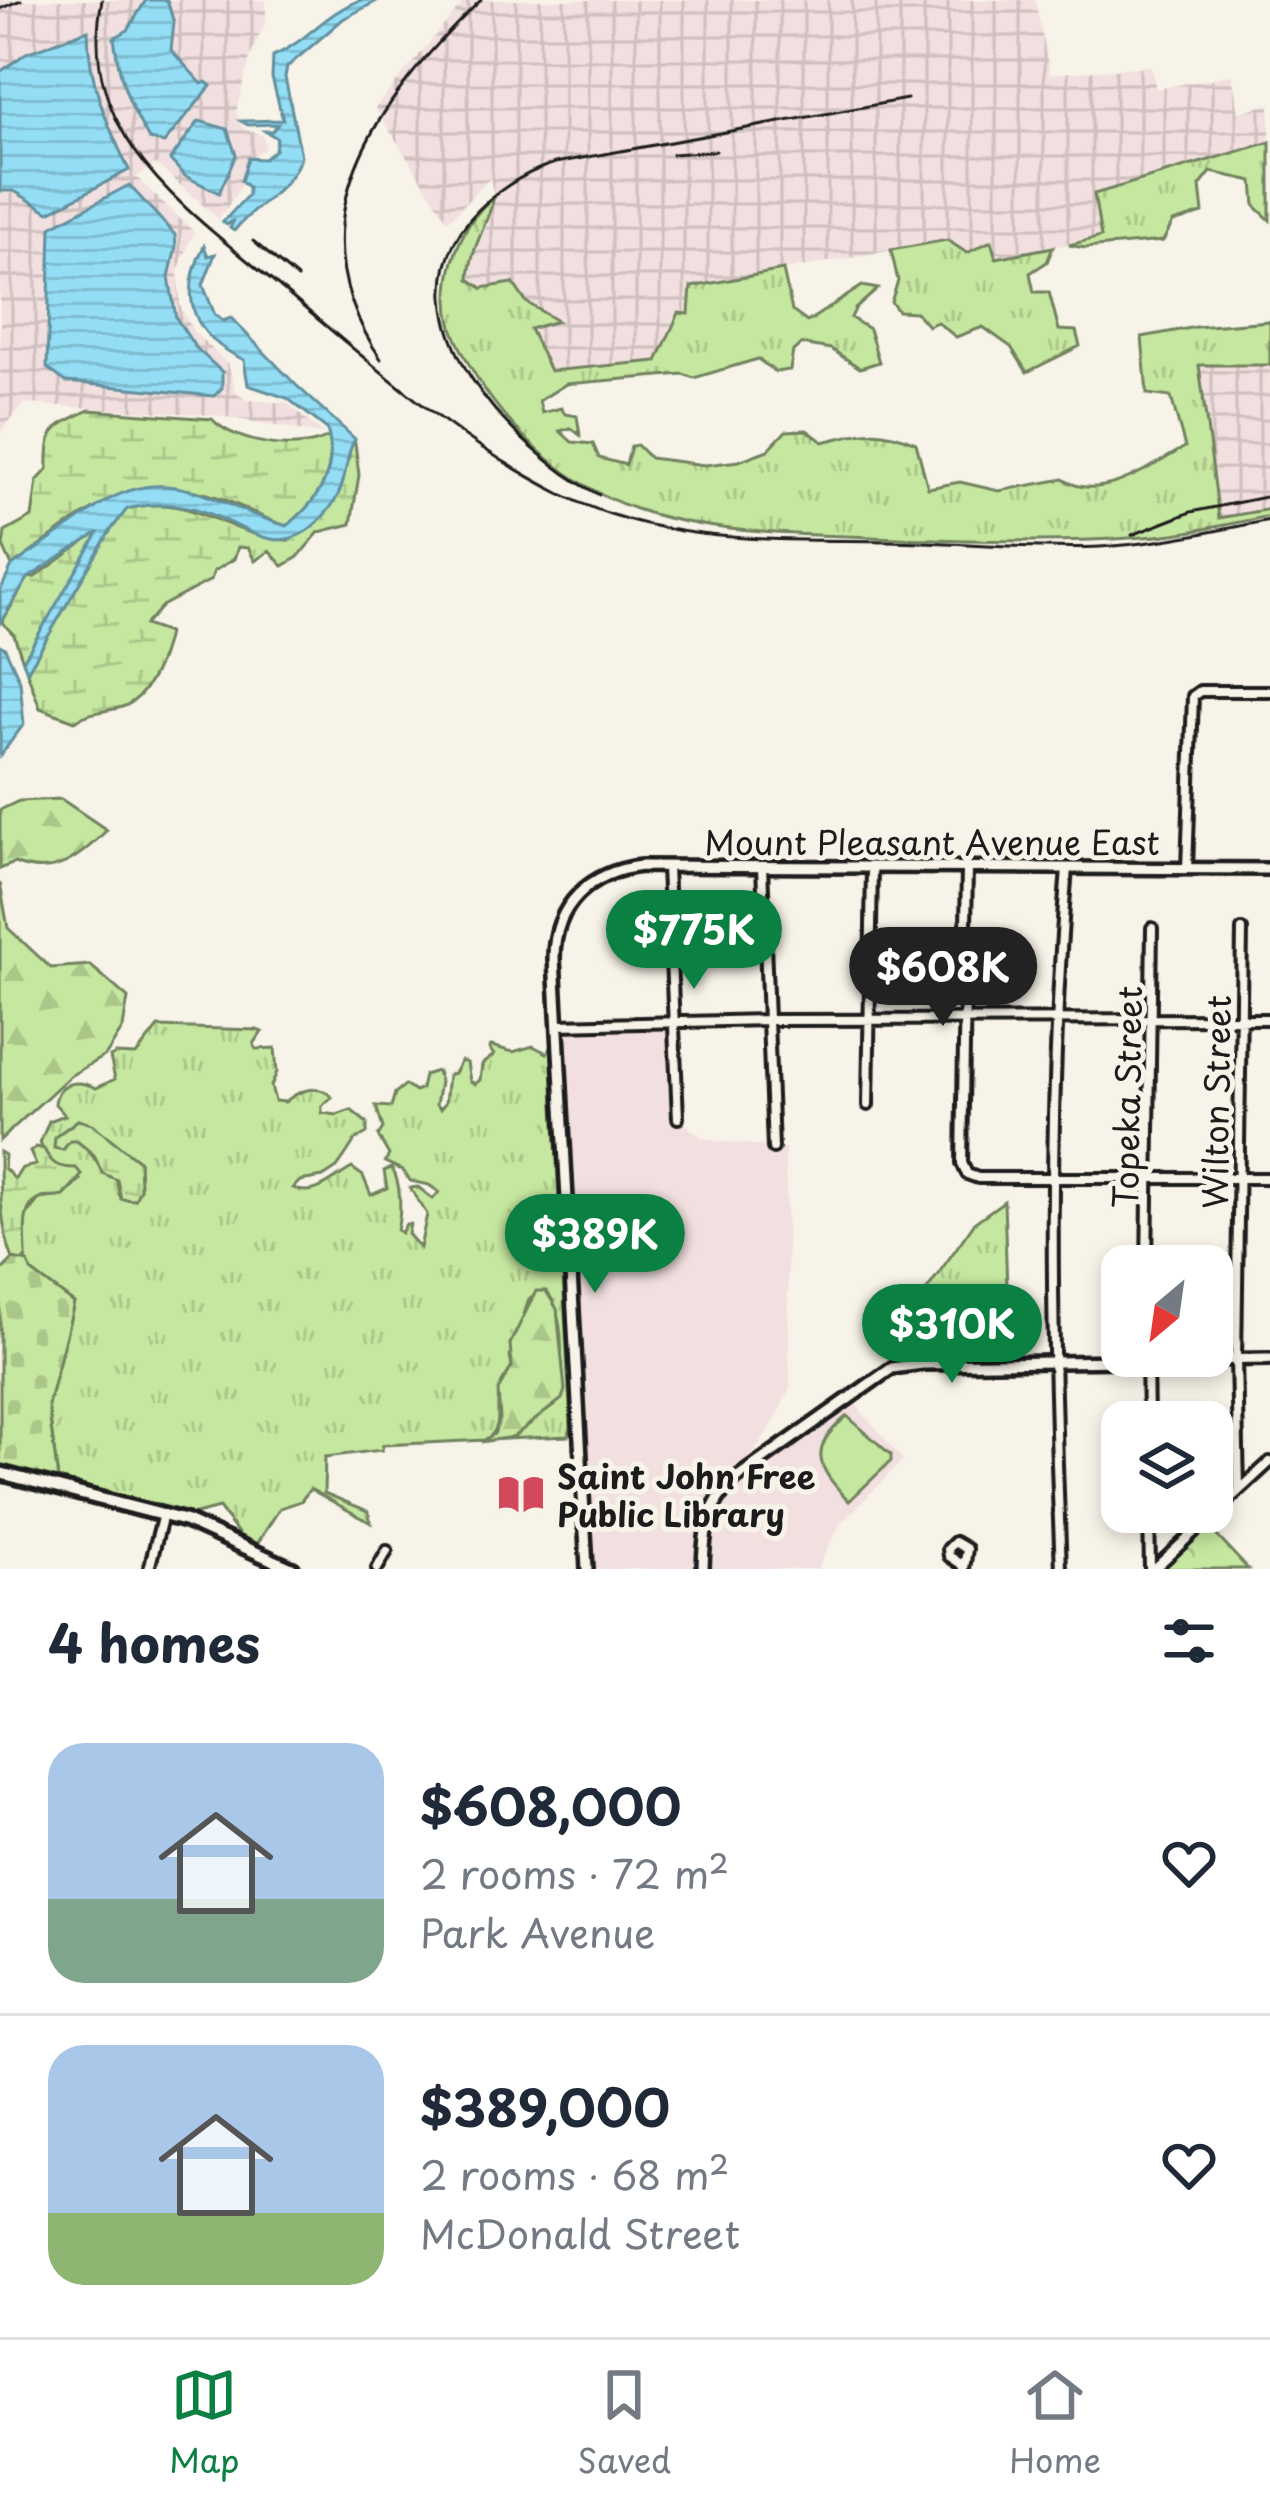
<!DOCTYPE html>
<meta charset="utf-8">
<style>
:root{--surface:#fff;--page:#f2f2f3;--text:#1f2937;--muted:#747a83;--line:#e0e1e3;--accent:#0b8043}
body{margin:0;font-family:"Playpen Sans",sans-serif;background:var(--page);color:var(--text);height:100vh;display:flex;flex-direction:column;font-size:45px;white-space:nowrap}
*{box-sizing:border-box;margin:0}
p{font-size:39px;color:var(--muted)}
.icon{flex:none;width:66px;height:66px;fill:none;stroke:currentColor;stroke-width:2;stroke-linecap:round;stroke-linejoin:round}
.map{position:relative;height:1569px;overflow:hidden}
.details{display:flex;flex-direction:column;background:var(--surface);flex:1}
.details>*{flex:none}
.needle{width:78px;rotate:209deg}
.tools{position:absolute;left:1101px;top:1245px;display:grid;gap:24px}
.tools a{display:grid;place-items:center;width:132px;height:132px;border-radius:24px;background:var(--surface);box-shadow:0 6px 18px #0003;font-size:60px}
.price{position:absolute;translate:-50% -102px;padding:0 27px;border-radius:42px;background:var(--accent);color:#fff;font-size:39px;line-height:78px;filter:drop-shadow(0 3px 6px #0008)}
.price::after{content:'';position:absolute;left:50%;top:72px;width:36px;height:27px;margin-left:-18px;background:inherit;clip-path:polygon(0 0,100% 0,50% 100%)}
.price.selected{background:#222;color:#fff}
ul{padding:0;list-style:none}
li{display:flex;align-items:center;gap:36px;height:300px;padding:0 48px}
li+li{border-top:3px solid var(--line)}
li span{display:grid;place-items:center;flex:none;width:336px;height:240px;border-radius:36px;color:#555}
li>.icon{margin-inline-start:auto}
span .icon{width:144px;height:144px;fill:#fffc;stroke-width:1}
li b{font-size:51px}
h2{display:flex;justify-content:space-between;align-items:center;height:144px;padding:0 48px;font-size:51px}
.dock{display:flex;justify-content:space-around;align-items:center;height:168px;border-top:3px solid var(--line);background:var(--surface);font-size:33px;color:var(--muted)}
.dock a{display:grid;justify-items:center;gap:6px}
.dock .selected{color:var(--accent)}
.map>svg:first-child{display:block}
</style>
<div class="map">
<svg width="1270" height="1569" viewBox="0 0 1270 1569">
<defs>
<pattern id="industrial-grid" width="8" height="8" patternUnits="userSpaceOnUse" patternTransform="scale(3)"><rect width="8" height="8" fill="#f2dfdf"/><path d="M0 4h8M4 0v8" fill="none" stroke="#cfbfbf"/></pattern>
<pattern id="grass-tufts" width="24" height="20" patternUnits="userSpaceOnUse" patternTransform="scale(3)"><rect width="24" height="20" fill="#c6e7a0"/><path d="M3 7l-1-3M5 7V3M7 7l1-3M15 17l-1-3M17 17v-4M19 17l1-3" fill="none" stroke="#aac689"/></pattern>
<pattern id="forest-firs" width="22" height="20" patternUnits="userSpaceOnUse" patternTransform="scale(3)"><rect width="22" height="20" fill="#c6e7a0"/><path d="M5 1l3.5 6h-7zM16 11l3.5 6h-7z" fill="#aac689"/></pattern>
<pattern id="wetland-marsh" width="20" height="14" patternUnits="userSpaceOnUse" patternTransform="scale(3)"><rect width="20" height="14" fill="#c6e7a0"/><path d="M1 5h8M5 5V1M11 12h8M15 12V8" fill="none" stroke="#aac689"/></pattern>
<pattern id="cemetery-stones" width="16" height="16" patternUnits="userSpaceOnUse" patternTransform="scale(3)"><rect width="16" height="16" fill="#c6e7a0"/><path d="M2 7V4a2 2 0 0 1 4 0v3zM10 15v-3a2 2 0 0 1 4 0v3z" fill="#aac689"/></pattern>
<pattern id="park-crowns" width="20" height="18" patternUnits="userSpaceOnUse" patternTransform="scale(3)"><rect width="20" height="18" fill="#c6e7a0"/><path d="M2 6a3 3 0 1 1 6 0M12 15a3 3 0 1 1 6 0" fill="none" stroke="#aac689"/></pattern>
<pattern id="water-rules" width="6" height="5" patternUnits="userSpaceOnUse" patternTransform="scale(3)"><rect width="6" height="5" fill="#93ddf5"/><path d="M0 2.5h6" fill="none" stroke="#7ebdd1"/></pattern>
</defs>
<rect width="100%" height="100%" fill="#f7f3e8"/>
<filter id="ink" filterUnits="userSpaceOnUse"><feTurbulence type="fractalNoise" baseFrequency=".00833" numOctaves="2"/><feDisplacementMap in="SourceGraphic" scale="24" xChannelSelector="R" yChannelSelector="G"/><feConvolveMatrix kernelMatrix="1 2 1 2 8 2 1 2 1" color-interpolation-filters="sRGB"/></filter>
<g filter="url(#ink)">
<!-- built -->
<path fill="#f2dfdf" d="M674 1021 678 1118 701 1137 714 1141 785 1148 790 1388 774 1422 738 1476 849 1397 903 1460 840 1524 817 1569H587L558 1025Z"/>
<!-- industrial -->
<path fill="url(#industrial-grid)" d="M0 0H266V20L250 57 236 112 244 129 262 135 266 148 251 157 242 185 219 219 156 164 136 177 194 232 178 271 180 306 193 331 228 364 237 394 247 400 287 403 323 434 214 415 25 404 0 432Z
M465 0H1035L1050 74 1151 66 1156 89 1232 75 1239 112 1270 104V142L1095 194 1101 238 995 258 967 253 947 240 692 287 688 315 679 313 657 361 550 372 529 329 555 320 526 302 513 283 481 288 469 279 470 256 487 226 494 197 490 178 448 221 375 108Z
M1198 364 1270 365V509L1219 519Z"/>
<!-- grass -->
<path fill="url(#grass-tufts)" stroke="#71825e" stroke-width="3" fill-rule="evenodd" d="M1270 142V220L1255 206 1253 181 1211 172 1200 186 1203 213 1173 222 1163 241 1085 248 1069 245 1101 237 1094 194Z
M494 197C487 226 470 249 469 279L482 288 513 283 526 302 557 321 530 329 550 371 657 361 679 313 689 314 691 287 783 270 792 311 807 322 862 286 878 289 855 309 851 318 869 329 879 362 860 368 831 349 801 344 793 351 790 370 775 372 758 359 694 378 683 374 566 384 539 401 542 413 561 408 565 414 577 416 580 435 571 428 560 431 572 442 593 444 599 458 626 465 631 446 637 445 650 458 705 465 739 461 768 450 786 431 807 430 823 442C865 432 875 426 916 443L928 488 960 482 999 491 1063 479C1099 504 1152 466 1185 447L1171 397 1147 394 1142 337 1196 327 1270 321V365H1199L1219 518 1270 509V516C1228 524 1187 534 1144 537 1054 544 961 540 871 537 794 534 710 534 636 509 557 482 489 413 456 338 436 293 455 226 494 197Z
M947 240 967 253 991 241 996 258 1053 247 1047 262 1030 273 1034 292H1049L1059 330 1076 331 1080 346 1027 372 1011 347 983 327 956 337 937 322 928 326 916 312 898 311 891 302 898 281 891 250Z
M158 1027 257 1030 262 1032 254 1044 256 1049 275 1048 277 1072 271 1086 275 1101 285 1102C299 1090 318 1083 332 1097L322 1106V1113L337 1115 351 1110 367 1123V1133L355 1140 337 1168 323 1177 300 1181 293 1188C315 1199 333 1178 352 1168L363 1176 371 1195 387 1188 384 1171 391 1168C402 1181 401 1214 397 1230L401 1233 406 1224H410L408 1234 420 1248 427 1214 410 1188 418 1187 433 1199 439 1192 429 1185 410 1181 402 1170 385 1162 389 1155 378 1136 383 1128 376 1106 391 1107 395 1093 405 1085 415 1092 421 1089 424 1075 437 1071 440 1082 436 1105 440 1109 445 1103 448 1075 454 1073 461 1061 467 1063 470 1081 475 1084 480 1080 482 1064 494 1055 489 1048 491 1046 513 1052 533 1046 547 1053 551 1047 571 1428 568 1436 383 1445 382 1450 325 1457 324 1493 368 1511 371 1523 310 1489 301 1501 280 1508 257 1544 240 1536 219 1508 192 1515 58 1479 48 1405 74 1303 31 1271 25 1261V1217L39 1199 64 1196 80 1180 48 1160 40 1143 49 1121 65 1115 55 1104C57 1081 78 1079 96 1088L115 1079 110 1057 116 1054 136 1055ZM78 1120 139 1161 140 1189 119 1194 117 1180C98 1168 93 1151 74 1139L70 1141 59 1134ZM546 1291C567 1313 563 1378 555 1406 525 1421 520 1436 486 1440 507 1425 492 1406 501 1385 504 1378 509 1373 512 1367L510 1357 529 1299Z
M1004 1201 1008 1318H907L975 1222Z"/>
<!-- forest -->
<path fill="url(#forest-firs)" stroke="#71825e" stroke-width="3" d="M61 799 107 830C79 858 54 879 14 863L0 869V810L19 801Z
M0 883 8 928 51 968 90 965 128 998 123 1028 106 1055 70 1076 0 1140Z
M536 1291H546L557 1309 565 1390 562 1399 513 1437 481 1442 494 1434 500 1419 498 1390 512 1367 510 1344Z"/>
<!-- wetland -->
<path fill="url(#wetland-marsh)" stroke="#71825e" stroke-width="3" d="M89 410 212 419C235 444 300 454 330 436 334 476 318 501 287 526 262 519 241 505 217 497 129 466 79 519 12 566L3 546 5 532 32 517 37 481 48 469C47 428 54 427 89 410Z
M355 443 359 475 351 524 319 532 298 557 283 566 269 551 255 561 248 548 238 547 234 559 214 571 211 580 162 606 145 625 168 633C163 657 148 699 122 707 105 712 90 711 75 721L40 708 27 672 110 531 127 509C191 490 230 539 289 540L349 457V447Z
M102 529 23 661 14 635 2 622 28 578 35 577Z
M78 1120 92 1124 139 1161 140 1189 135 1200 121 1199 117 1180 102 1173 94 1155 77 1141H70L63 1150 54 1148 55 1137Z
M36 1147 44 1149C52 1165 58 1168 76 1168L82 1175 63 1196C56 1198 49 1196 42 1198 18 1205 27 1240 26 1258L21 1262 13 1259C0 1227 0 1188 0 1152L5 1155 4 1168 15 1179 22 1168 36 1165 30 1152Z"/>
<!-- cemetery -->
<path fill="url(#cemetery-stones)" stroke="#71825e" stroke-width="3" d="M13 1259 28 1262 31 1271 74 1303 48 1405 59 1487 0 1473V1272Z"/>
<!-- park -->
<path fill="url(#park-crowns)" stroke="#71825e" stroke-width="3" d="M1204 1522 1248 1569H1154Z"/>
<!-- pitch -->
<path fill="#c6e7a0" stroke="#71825e" stroke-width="3" d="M847 1416 891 1455V1461L849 1501C817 1467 807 1450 847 1416Z"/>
<!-- water -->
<path fill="url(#water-rules)" stroke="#63909e" stroke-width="3" d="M146 0H167L174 23 171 50 202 84 206 82 211 86 164 143 149 139C127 102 120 81 114 38L128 30Z
M361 0H379L343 19 287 67 285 77 301 156C289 192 255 204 234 231L230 228 234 220 227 225 223 222 248 195V187L241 181 248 158 264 159 275 150 277 138 265 131H272L278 124 248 125 241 121 283 120 272 78 273 56C305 43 326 12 361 0Z
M88 30C88 82 107 124 129 170L49 212 14 191H0V72L26 53Z
M199 121 227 129 236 155 219 193 185 176 170 160Z
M129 185 175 235 176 247 169 277 176 318 195 347 222 372V388L214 396 66 382 47 368 51 227Z
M204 246 208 256 215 254 203 285 215 315 223 321 231 318 296 385 355 439C342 460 351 484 326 513 278 570 245 520 192 508 174 503 145 504 127 509L110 531 27 672 23 661 99 532 28 578 0 623V591L12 566 103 503C173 460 221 509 287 526 319 501 339 470 327 429L287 398 248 385 244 360C192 336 178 297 204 246Z
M0 645 5 648 20 681 24 724 0 756Z"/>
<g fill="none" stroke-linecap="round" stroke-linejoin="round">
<defs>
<path id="minor" d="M762 866 773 1148
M667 867 678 1118
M967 868 962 1163 967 1174 978 1178H1270
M1187 869 1193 696 1200 691H1270
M558 1025 767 1020 1270 1019
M868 1105 872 868
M1147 1266 1152 928
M1147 1356 1148 1422
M1239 1490 1236 1360 1242 930
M1149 1512 1150 1569
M149 1569 163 1514
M377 1569 387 1551
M964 1569 967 1549 955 1542 948 1549 949 1556 964 1566
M1061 1569C1051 1335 1047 1102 1067 868
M1154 1569 1270 1462"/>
<path id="tertiary" d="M587 1569 554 958C554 904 591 872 641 866L1270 869
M703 1569C704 1530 706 1507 735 1479L892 1368 922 1364 1270 1359"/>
<path id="secondary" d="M0 1473 186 1521 293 1569"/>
</defs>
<!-- minor casing -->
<use href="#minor" stroke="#1c1c1c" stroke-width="16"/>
<!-- tertiary casing -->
<use href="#tertiary" stroke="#1c1c1c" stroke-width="18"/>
<!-- secondary casing -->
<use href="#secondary" stroke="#1c1c1c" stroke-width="20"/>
<!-- minor -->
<use href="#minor" stroke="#f7f3e8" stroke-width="8"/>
<!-- tertiary -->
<use href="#tertiary" stroke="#f7f3e8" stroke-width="9"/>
<!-- secondary -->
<use href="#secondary" stroke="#f7f3e8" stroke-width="10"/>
<!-- rail -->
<path stroke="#1c1c1c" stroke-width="3" d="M102 0C77 125 170 197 255 267 353 346 447 437 561 494 665 546 778 539 890 541 960 542 1030 550 1100 547 1157 544 1213 531 1270 520
M0 9 21 0
M672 154 716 151
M253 241 297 278
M381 359C286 221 378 99 481 0
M599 495C513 449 387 320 470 219 492 193 523 173 555 163L907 99
M1132 535 1191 512 1270 496"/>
</g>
</g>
<!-- icons -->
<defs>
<symbol id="library-bare" viewBox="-9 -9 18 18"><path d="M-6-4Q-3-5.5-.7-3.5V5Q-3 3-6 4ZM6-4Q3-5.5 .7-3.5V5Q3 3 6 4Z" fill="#d1495b" stroke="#f7f3e8" stroke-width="2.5" paint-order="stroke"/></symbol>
</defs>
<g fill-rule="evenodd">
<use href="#library-bare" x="488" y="1461" width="66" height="66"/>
</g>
<g text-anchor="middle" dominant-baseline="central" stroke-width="10" stroke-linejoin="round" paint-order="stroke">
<!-- street labels -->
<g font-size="33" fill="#1c1c1c" stroke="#f7f3e8">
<text x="932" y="841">Mount Pleasant Avenue East</text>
<text transform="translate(1126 1097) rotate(-89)">Topeka Street</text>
<text transform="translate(1215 1102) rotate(-89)">Wilton Street</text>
</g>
<!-- poi labels -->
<g font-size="33" font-weight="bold" fill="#1c1c1c" stroke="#f7f3e8" text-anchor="start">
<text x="557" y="1475">Saint John Free<tspan x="557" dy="38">Public Library</tspan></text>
</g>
</g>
</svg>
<div class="tools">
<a><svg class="needle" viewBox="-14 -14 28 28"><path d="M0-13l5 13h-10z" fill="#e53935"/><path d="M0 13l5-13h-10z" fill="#747a83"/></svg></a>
<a><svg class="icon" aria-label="layers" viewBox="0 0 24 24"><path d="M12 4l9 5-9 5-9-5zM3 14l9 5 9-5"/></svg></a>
</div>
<b class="price" style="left:694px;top:992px">$775K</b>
<b class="price selected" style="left:943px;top:1029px">$608K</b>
<b class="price" style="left:595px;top:1296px">$389K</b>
<b class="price" style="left:952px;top:1386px">$310K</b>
</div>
<section class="details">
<h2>4 homes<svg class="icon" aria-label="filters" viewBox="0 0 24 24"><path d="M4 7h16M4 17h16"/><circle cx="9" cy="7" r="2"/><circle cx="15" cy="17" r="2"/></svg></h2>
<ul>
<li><span style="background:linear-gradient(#a9c7e8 65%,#7fa58c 0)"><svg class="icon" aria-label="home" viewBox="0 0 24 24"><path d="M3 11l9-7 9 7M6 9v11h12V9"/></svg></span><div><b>$608,000</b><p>2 rooms · 72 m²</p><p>Park Avenue</p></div><svg class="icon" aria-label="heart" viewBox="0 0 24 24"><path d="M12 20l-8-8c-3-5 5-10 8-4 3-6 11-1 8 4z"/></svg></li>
<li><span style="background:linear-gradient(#a9c7e8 70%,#8fb573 0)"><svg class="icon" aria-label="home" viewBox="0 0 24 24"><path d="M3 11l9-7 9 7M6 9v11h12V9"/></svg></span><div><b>$389,000</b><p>2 rooms · 68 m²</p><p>McDonald Street</p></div><svg class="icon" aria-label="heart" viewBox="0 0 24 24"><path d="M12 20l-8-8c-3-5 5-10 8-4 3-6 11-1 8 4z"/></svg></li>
</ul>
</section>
<nav class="dock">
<a class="selected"><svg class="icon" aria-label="map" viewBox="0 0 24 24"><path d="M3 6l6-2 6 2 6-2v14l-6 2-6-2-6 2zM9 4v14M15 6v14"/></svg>Map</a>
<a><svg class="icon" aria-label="saved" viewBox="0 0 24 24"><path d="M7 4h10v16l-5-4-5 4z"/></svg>Saved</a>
<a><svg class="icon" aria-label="home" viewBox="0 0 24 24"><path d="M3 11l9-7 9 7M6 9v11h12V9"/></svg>Home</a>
</nav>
